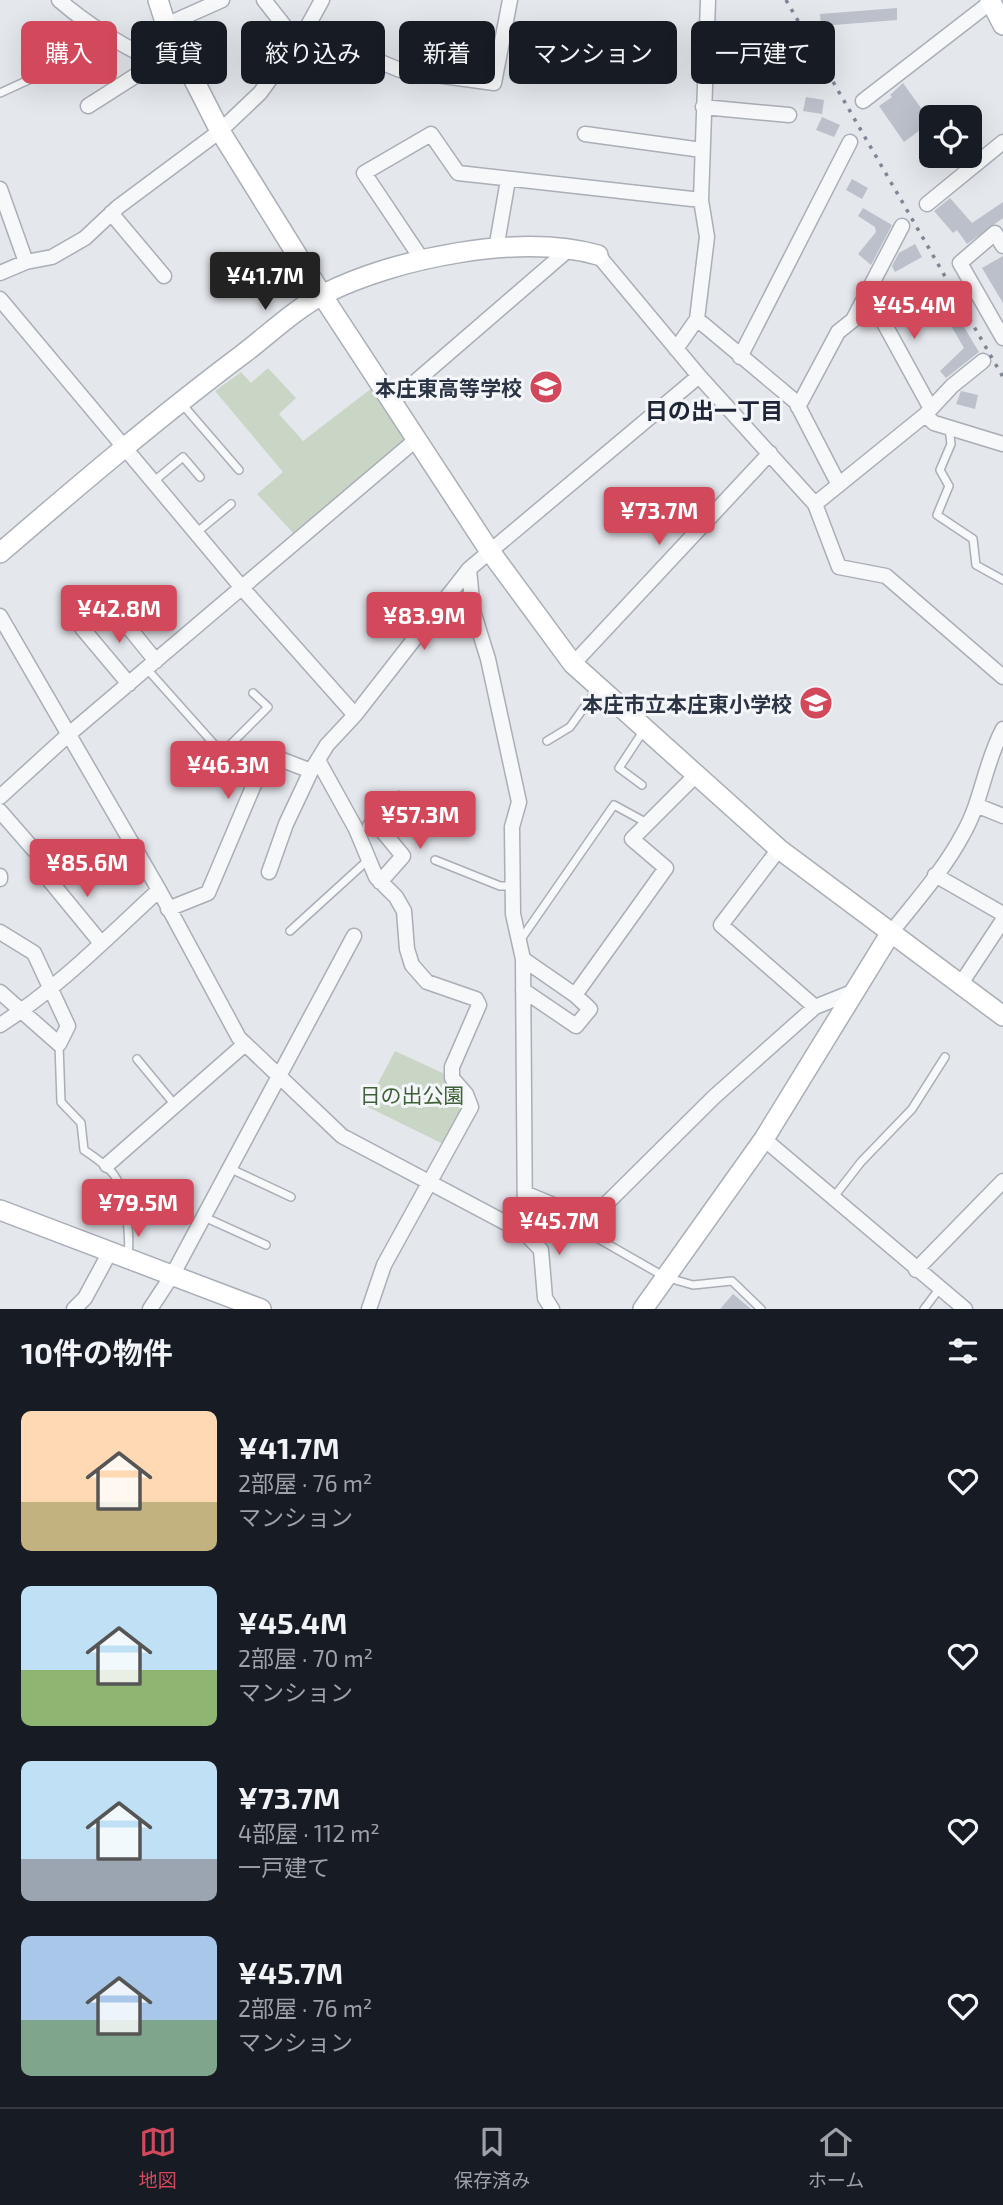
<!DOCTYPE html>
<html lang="ja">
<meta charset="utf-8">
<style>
:root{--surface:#171b24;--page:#20242c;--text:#f1f3f6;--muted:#9ea1a6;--line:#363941;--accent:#d1495b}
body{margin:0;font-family:"Exo 2","Noto Sans JP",sans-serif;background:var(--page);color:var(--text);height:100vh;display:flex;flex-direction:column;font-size:26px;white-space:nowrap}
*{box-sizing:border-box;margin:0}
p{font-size:23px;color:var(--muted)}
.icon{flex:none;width:38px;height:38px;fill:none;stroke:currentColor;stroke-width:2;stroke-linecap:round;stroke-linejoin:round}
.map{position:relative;height:1309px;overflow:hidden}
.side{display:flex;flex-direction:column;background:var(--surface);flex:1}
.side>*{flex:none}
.top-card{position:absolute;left:21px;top:21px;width:962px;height:63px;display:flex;gap:14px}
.fabs{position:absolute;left:919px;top:105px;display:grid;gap:14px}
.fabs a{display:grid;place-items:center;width:63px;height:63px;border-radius:10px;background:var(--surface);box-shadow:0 7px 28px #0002;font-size:35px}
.price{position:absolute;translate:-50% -60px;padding:0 16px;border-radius:7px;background:var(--accent);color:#fff;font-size:23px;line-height:46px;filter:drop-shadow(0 2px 4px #0008)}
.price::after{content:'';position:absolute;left:50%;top:42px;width:21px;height:16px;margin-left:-10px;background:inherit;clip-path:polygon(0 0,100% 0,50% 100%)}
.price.selected{background:#222;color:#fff}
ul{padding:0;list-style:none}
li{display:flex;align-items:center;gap:21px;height:175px;padding:0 21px}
li span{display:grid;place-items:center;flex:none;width:196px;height:140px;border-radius:10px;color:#555}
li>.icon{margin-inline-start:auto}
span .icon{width:84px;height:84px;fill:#fffc;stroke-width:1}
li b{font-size:30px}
h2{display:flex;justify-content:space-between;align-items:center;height:84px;padding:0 21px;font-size:30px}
.chip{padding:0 24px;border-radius:10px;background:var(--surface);box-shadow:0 7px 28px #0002;font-size:24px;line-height:63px}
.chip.selected{background:var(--accent);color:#fff}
.tab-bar{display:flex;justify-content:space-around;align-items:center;height:98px;border-top:2px solid var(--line);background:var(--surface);font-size:19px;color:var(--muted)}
.tab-bar a{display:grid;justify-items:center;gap:4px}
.tab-bar .selected{color:var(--accent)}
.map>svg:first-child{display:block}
</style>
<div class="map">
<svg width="1003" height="1309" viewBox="0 0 1003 1309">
<rect width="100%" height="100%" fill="#e4e7ec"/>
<!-- green -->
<path fill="#c9d6c5" d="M268 368 296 398 279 414 303 441 372 388 408 439 295 535 257 494 283 472 215 391 241 372 251 383Z
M395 1051 447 1075 466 1105 443 1144 366 1106Z"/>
<!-- building -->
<path fill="#bbc0ca" d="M897 8V20L821 26 820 14Z
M769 29 795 32 793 43 768 39Z
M903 83 931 122 904 142 879 106 892 97 890 95Z
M806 97 824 100 822 114 803 111Z
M822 117 840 125 834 137 816 130Z
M852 179 868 188 862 199 846 190Z
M950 198 972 223 1003 202V218L967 244 957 230 953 233 934 211Z
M863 208 892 225 871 265 858 254 876 232 875 227 858 216Z
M915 244 922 257 895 272 892 266 899 253Z
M1003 256V303L982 268Z
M952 307 979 352 946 378 940 371 964 348 943 312Z
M961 391 978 395 975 409 956 404Z
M733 1294 751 1309H720Z"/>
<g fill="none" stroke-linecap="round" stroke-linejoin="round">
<defs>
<path id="lane" d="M0 93 57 67 48 41 84 21
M182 404 239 470
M949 428 951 444 940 470 949 486 937 515 973 539 976 565 1003 580
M153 482 183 457 200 477
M196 533 231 504
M147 669 222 753 268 707 253 693
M547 741 570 727 598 688
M642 785 619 768 644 730
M435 860 500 886H512
M290 931 368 860
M519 942 614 805 647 823
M59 1044 61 1102 81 1123 84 1150C111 1168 123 1178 126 1211 128 1227 130 1239 128 1256
M137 1059 175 1105
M229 1168 291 1197
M833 1198 861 1162 912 1109 945 1057
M202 1216 266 1245
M585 1218 590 1234 665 1277 693 1285 732 1281 761 1309
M924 1309 940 1288"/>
<path id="street" d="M59 0C99 35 144 57 193 79
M264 0 297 42
M166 25 222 0
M305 31 400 70 494 83 510 0
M863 101 991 2
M88 106 157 62
M703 107 789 115
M585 134 702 150
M0 189 26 262
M927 204 1003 142
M111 213 164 276
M1003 246 995 233 960 263 1003 338
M496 249 508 180
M598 255 699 376 815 504 839 567 886 576 1003 677
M423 261 364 173 431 134 458 173 701 200
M0 273 26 262 52 257 85 238 118 207 220 131 260 93 305 31 322 0
M867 292 930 407
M0 299 243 589 355 715
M697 319 796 402 839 485
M676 349 697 319 707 237 701 200 708 0
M740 357 850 142
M393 401 568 250
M798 407 838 332 853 320 902 226
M925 415 934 423 1003 444
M815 504 925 415 952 386 983 361
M469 569 473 611 488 659 519 802 512 827 513 914 523 959 525 1233
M104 597 156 661
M0 616 159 890 239 1038 342 1136 525 1233 541 1250 545 1298 552 1309
M82 628 129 684
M573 664 770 453
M319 762 356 829 376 877 396 897 404 911 407 949 412 965 427 982 476 999 479 1005 452 1067V1078L466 1094 471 1107 384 1265 369 1309
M0 797 68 735 418 438
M976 805 1003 816
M0 811 34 850
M375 822 403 856 380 882
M370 826 399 799
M779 849 721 925 815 1007
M269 872 286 824 311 771
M935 875 1003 914
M0 876V879
M46 876 101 943
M168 909 208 893 267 754 311 771 327 745 355 715 469 569 699 376
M0 932 34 953 68 1026 59 1044 0 992
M890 934C915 902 944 870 963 834 982 801 985 762 1003 729
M523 959 575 995 666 868 632 839 695 776
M960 985 1003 920
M523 990 576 1026 590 1009 575 995
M0 1025C58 988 108 937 159 890
M764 1139 965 1309
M107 1165 245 1044
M527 1194 585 1218 603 1207 714 1097 815 1007 855 991
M916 1270 1003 1181
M74 1309 85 1298 111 1250
M150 1309 173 1274 354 936"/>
<path id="secondary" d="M158 0 166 25 220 131 322 295 489 550 573 664 779 849 1003 1016
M990 0 1003 25
M0 553C79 485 159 417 243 354 268 335 295 309 324 294 395 258 520 233 598 255
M0 1210 261 1309
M643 1309 764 1139 890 934"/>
</defs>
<!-- lane casing -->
<use href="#lane" stroke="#a9aeb7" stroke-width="10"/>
<!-- street casing -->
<use href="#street" stroke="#a9aeb7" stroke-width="17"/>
<!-- secondary casing -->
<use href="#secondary" stroke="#a9aeb7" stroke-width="22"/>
<!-- lane -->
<use href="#lane" stroke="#f7f8fa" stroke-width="7"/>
<!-- street -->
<use href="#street" stroke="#f7f8fa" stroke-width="14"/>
<!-- secondary -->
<use href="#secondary" stroke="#fff" stroke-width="19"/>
<!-- rail -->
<path stroke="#7d8696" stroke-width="3.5" stroke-dasharray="3.5 7" stroke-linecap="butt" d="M786 0 1003 377"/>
</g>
<!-- icons -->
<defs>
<symbol id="school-disc" viewBox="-11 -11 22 22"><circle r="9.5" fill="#d1495b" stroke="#f4f6f9"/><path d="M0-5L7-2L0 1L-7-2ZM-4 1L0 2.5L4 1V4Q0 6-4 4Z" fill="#fff"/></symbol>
</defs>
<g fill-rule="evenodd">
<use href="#school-disc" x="527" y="368" width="38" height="38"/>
<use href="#school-disc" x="797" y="684" width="38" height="38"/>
</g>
<g text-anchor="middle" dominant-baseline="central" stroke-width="6" stroke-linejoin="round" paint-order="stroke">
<!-- poi labels -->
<g font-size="21" font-weight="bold" fill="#2b3445" stroke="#f4f6f9" text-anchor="end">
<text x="522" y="387">本庄東高等学校</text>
<text x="792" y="703">本庄市立本庄東小学校</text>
</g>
<!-- park labels -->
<g font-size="21" fill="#3f6138" stroke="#f4f6f9">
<text x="412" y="1094">日の出公園</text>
</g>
<!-- neighbourhood labels -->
<g font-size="23" font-weight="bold" fill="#1d2536" stroke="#f4f6f9">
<text x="714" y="410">日の出一丁目</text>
</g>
</g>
</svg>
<div class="fabs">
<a><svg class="icon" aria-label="locate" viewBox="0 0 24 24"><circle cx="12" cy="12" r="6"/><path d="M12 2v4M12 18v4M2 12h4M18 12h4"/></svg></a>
</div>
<b class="price selected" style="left:265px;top:312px">¥41.7M</b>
<b class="price" style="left:914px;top:341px">¥45.4M</b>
<b class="price" style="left:659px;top:547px">¥73.7M</b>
<b class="price" style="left:119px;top:645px">¥42.8M</b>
<b class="price" style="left:424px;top:652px">¥83.9M</b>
<b class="price" style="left:228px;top:801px">¥46.3M</b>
<b class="price" style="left:420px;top:851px">¥57.3M</b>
<b class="price" style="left:87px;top:899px">¥85.6M</b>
<b class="price" style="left:138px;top:1239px">¥79.5M</b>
<b class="price" style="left:559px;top:1257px">¥45.7M</b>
<div class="top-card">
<a class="chip selected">購入</a>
<a class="chip">賃貸</a>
<a class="chip">絞り込み</a>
<a class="chip">新着</a>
<a class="chip">マンション</a>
<a class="chip">一戸建て</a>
</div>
</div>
<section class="side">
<h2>10件の物件<svg class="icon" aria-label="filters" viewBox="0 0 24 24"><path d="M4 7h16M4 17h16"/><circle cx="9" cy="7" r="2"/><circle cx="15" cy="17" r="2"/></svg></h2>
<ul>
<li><span style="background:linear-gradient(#ffd9b3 65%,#c2b280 0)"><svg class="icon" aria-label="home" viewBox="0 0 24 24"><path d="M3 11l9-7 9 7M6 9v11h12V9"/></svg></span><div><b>¥41.7M</b><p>2部屋 · 76 m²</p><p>マンション</p></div><svg class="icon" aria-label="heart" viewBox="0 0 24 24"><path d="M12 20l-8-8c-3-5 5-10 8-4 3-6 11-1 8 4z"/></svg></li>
<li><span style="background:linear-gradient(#bfe0f5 60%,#8fb573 0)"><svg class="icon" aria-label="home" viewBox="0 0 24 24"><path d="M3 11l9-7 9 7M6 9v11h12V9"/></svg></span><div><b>¥45.4M</b><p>2部屋 · 70 m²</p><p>マンション</p></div><svg class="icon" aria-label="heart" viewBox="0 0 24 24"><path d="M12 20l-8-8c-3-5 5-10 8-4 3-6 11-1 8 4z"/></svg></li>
<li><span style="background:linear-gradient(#bfe0f5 70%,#9aa5b1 0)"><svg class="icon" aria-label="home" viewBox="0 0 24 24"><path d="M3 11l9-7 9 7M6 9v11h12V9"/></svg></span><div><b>¥73.7M</b><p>4部屋 · 112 m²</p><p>一戸建て</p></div><svg class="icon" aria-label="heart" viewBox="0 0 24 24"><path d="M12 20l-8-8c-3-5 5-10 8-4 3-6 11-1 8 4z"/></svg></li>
<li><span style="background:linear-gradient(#a9c7e8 60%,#7fa58c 0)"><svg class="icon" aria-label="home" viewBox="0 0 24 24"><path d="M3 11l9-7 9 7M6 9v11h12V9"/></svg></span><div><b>¥45.7M</b><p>2部屋 · 76 m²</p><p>マンション</p></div><svg class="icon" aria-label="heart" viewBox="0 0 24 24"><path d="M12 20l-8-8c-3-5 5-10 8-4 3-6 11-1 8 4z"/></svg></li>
</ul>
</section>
<nav class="tab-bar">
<a class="selected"><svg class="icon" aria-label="map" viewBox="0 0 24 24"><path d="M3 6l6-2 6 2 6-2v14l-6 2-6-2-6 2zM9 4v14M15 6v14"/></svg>地図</a>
<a><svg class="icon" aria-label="saved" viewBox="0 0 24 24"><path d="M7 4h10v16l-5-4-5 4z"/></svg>保存済み</a>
<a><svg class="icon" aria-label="home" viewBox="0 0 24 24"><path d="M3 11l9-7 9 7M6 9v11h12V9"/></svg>ホーム</a>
</nav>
